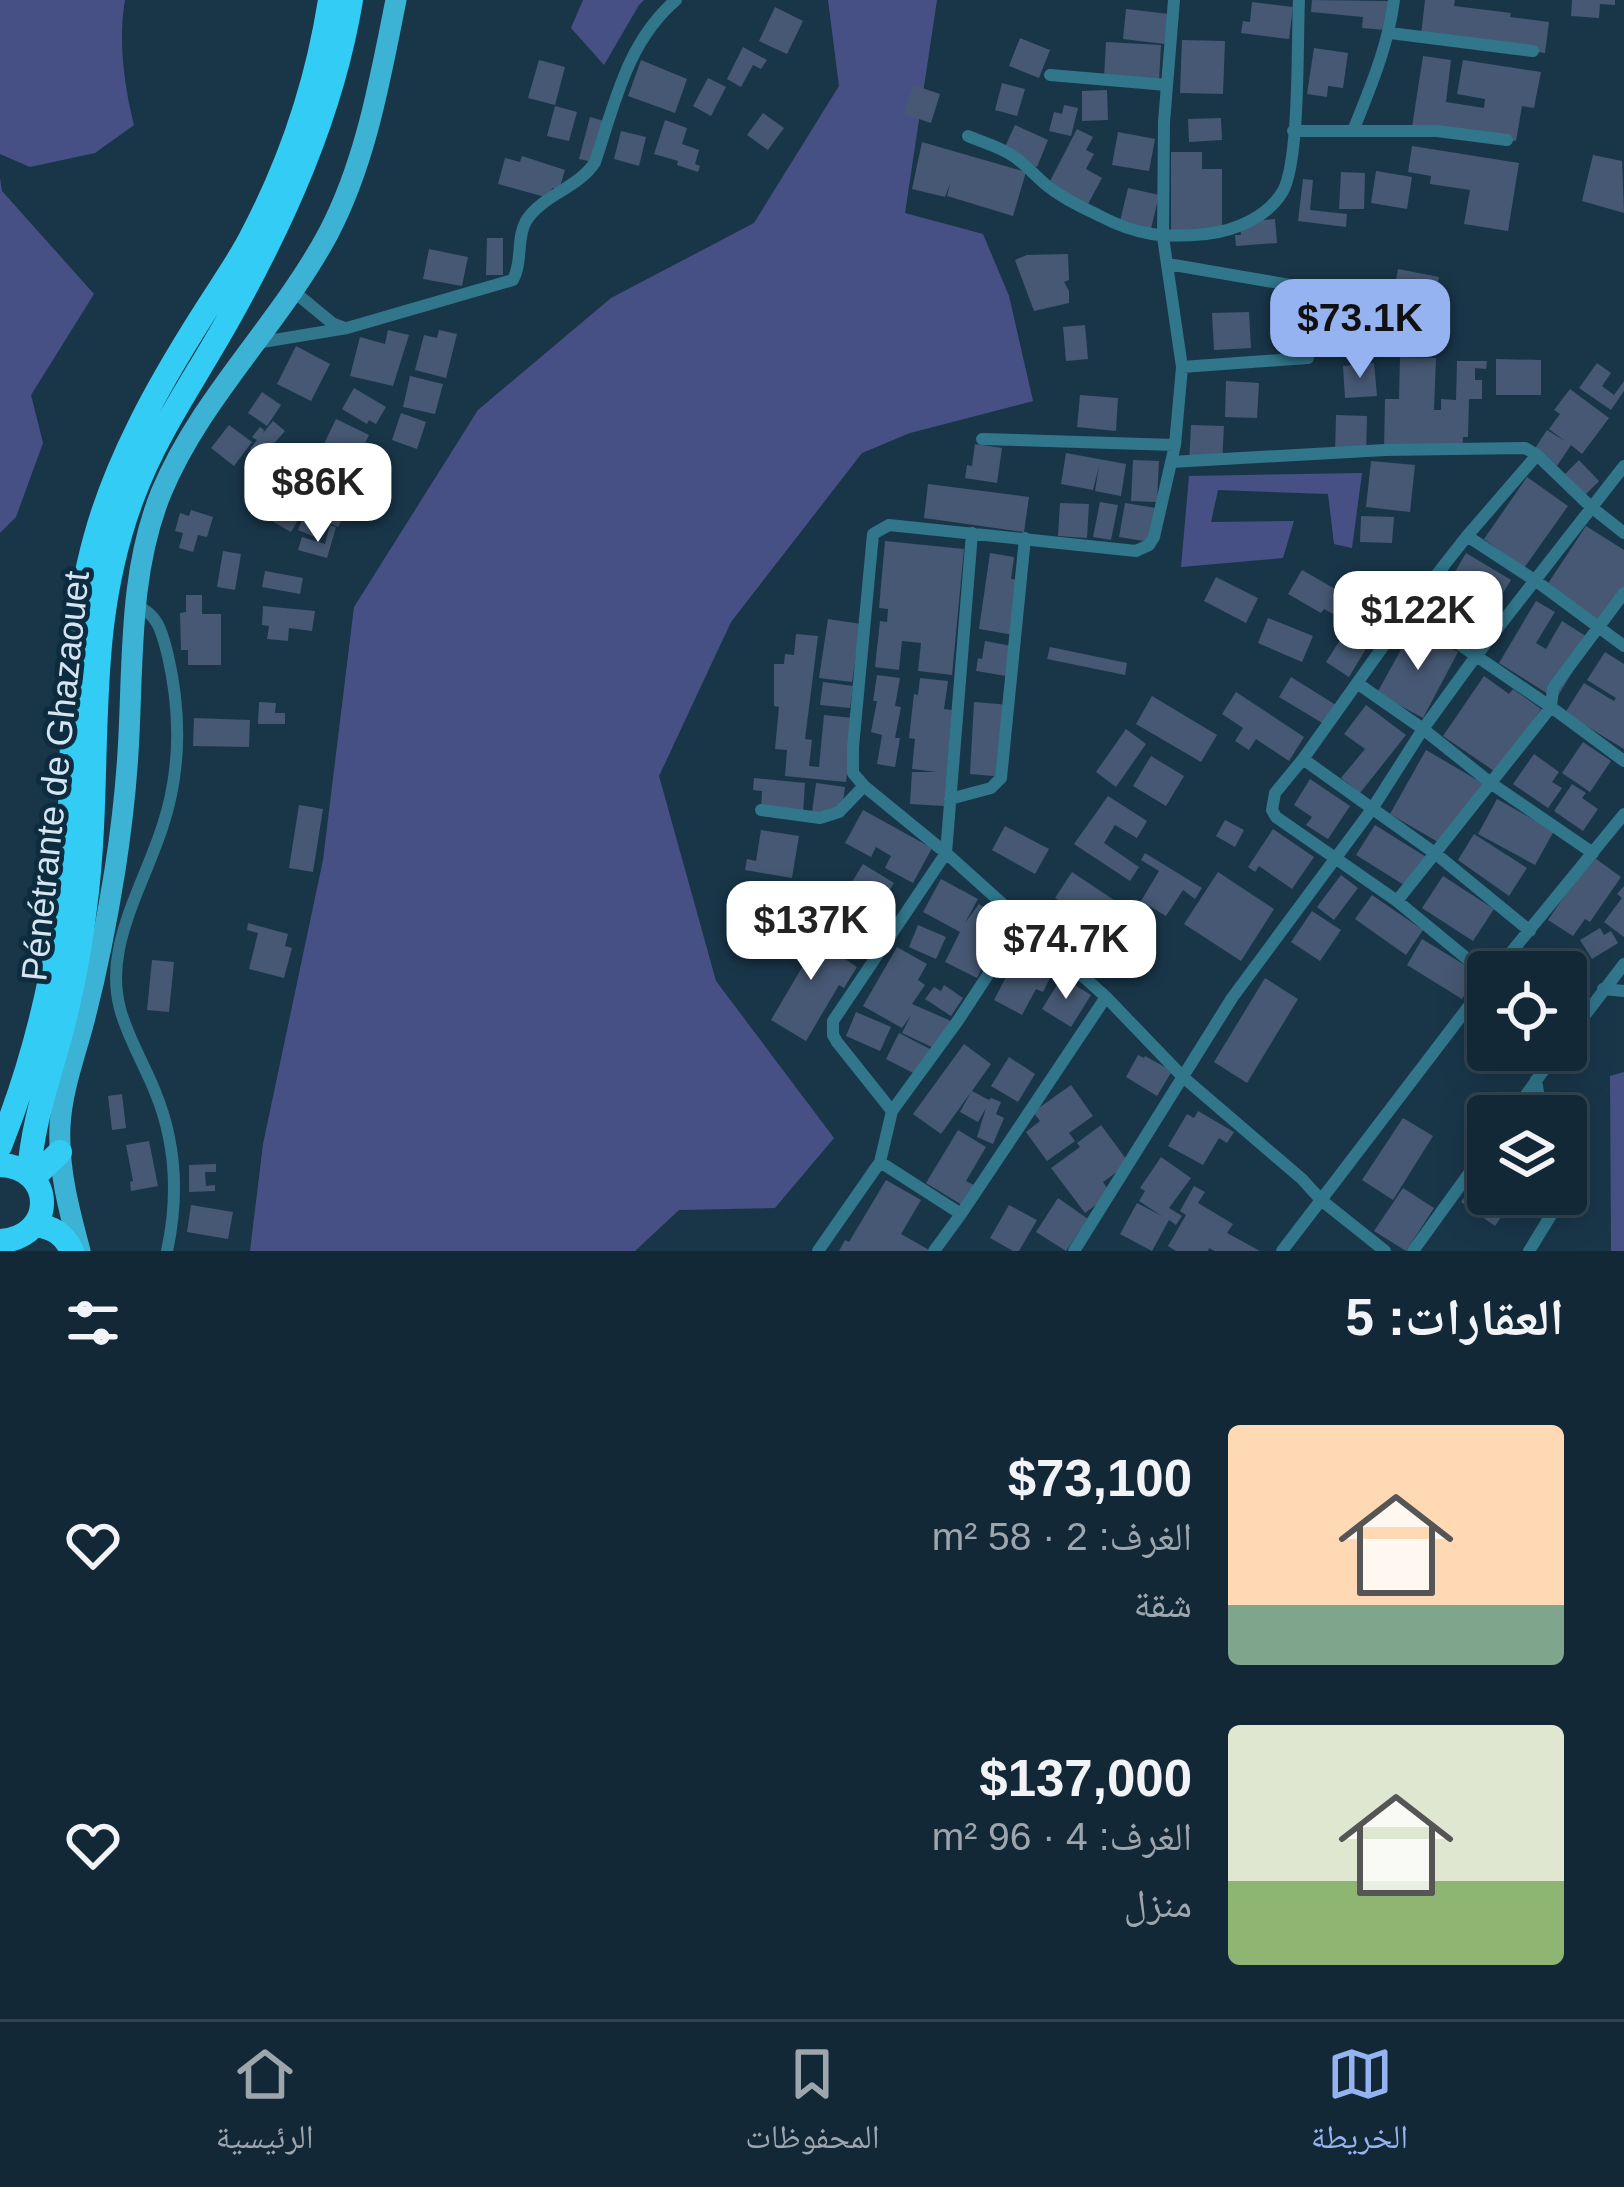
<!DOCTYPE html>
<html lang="ar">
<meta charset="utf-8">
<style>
:root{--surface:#132837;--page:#1c303f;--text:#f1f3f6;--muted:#9da6ad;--line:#324452;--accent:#95b2f1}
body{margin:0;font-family:Helvetica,"Noto Naskh Arabic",sans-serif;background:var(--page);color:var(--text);direction:rtl;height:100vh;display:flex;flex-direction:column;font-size:45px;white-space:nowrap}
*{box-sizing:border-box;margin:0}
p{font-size:39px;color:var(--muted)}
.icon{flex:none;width:66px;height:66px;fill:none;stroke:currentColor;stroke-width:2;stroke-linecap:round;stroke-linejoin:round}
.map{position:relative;height:1251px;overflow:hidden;direction:ltr}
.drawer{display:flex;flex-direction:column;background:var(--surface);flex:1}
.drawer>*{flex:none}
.controls{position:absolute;left:1467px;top:951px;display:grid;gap:24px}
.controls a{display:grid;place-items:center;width:120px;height:120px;border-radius:12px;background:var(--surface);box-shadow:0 6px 30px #0003,0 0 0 3px var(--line);font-size:60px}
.price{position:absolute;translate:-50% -102px;padding:0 27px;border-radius:24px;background:#fff;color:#222;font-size:39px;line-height:78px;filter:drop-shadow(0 3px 6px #0008)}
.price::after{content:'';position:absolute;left:50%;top:72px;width:36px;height:27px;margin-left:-18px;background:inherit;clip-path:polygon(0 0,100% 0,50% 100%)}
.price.active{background:var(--accent);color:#111}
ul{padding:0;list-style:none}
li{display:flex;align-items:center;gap:36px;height:300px;padding:0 60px}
li span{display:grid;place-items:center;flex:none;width:336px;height:240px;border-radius:12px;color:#555}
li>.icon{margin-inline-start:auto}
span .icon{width:144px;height:144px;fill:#fffc;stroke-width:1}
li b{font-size:51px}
h2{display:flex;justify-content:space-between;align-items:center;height:144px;padding:0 60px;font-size:51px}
.dock{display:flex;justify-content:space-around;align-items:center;height:168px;border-top:3px solid var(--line);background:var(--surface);font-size:33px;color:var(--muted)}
.dock a{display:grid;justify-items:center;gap:6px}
.dock .active{color:var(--accent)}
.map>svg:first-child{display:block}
</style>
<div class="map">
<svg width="1624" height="1251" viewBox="0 0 1624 1251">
<rect width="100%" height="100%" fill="#193649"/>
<!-- green -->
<path fill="#475085" d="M0 0H125C118 40 124 86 134 125L95 153 30 167 0 154Z
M583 0H644L639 5 604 65 571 28Z
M828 0H937L905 213 983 234 1009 296 1033 401 910 433 862 453 731 622 659 776 716 981 834 1138 775 1208 679 1210 635 1251H250L263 1144 323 860 354 607 478 410 611 298 754 223 839 86Z
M0 178 2 191 94 294 31 395 43 443 16 517 0 533Z
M1362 473 1352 548 1334 544 1328 494 1218 490 1211 522 1294 521 1283 558 1181 567 1189 476Z
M1624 1072V1251H1611L1610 1076Z"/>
<!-- building -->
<path fill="#465873" d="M1312 0 1388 1 1385 30 1362 28 1363 17 1311 12Z
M1425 0H1455L1454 6 1511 13 1510 17 1549 22 1545 53 1421 35Z
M1572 0H1615V5L1600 4 1599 18 1571 16Z
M1252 2 1293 7 1289 39 1241 33 1243 21 1250 22Z
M775 7 803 21 787 54 759 41Z
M1126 9 1169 14 1165 44 1123 39Z
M1020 38 1050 50 1039 78 1009 66Z
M1182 40 1225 41 1223 94 1180 93Z
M1106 42 1161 45 1159 81 1104 78Z
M743 47 767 60 761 69 753 65 741 87 727 79Z
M1314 48 1348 53 1343 88 1328 86 1327 97 1307 94Z
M1423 56 1451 60 1446 102 1484 108 1485 99 1457 94 1463 60 1541 72 1534 108 1522 106 1516 141 1442 128 1412 127Z
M539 60 565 67 555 105 528 98Z
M641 60 687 79 675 113 628 96Z
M708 78 726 87 711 116 693 106Z
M1002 83 1025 89 1017 116 995 110Z
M913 85 940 94 931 123 904 114Z
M1107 90 1108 120 1082 121V91Z
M1064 105 1078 108 1071 136 1049 131 1054 112 1062 114Z
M555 106 577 112 569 141 547 136Z
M763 113 784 128 768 150 747 135Z
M590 117 604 121 593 162 579 159Z
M1221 118 1222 140 1189 142 1188 119Z
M665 120 687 128 682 144 699 150 695 164 700 166 698 172 677 165 678 161 654 154Z
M1015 125 1048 140 1037 167 1003 151Z
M1077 129 1093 137 1086 150 1094 154 1086 169 1102 178 1088 204 1049 183Z
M621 131 646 137 639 166 614 159Z
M1118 132 1155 139 1149 171 1112 165Z
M922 142 1026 172 1013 216 947 196 950 184 945 197 912 189Z
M1412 146 1519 163 1508 231 1464 224 1470 190 1430 184 1431 176 1408 172Z
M1171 152H1202V169H1222V236H1171Z
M1593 155 1622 161 1624 213 1582 201Z
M522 156 565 170 559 190 552 188 549 198 498 184 505 158 520 162Z
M1376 171 1412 177 1407 209 1371 203Z
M1341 172 1365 173 1364 209H1339Z
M1303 179 1313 180 1310 210 1347 214 1346 227 1298 221Z
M1128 188 1159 195 1151 229 1120 221Z
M1275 219 1277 243 1236 246 1235 235H1241L1240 222Z
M487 238H503V275H486Z
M429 249 468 257 462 286 423 279Z
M1068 254 1069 280 1064 282 1069 291V303L1034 311 1015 260 1027 255Z
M1398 269 1439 277 1433 308 1392 300Z
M1249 312 1251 348 1214 350 1212 313Z
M1085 325 1088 359 1066 361 1063 327Z
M388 330 409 335 393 386 350 376 360 337 385 344Z
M439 330 457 334 446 378 415 370 424 335 437 338Z
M296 346 330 364 311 401 277 384Z
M1400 357 1436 358 1434 410H1441V399L1456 400 1457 361H1487L1486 369 1475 368V380H1482V399H1469L1468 437H1463L1462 452 1384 450 1385 399H1399Z
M1496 359 1541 360V395H1496Z
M1374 363 1377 396 1345 398 1343 366Z
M1597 363 1611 373 1602 386 1614 395 1624 381V391L1611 410 1579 388Z
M410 376 443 384 435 414 403 407Z
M1226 381 1259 383 1257 418 1225 417Z
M354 388 386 407 376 424 369 420 367 424 342 409Z
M1570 389 1609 418 1582 454 1571 445 1557 466 1534 450 1547 430 1565 441 1549 429 1560 414 1554 410Z
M262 392 281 405 267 426 248 413Z
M1080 395 1118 398 1116 431 1077 427Z
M401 413 426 422 417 449 392 440Z
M1336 415 1367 416 1366 455H1335Z
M336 419 369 435 356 461 323 446Z
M273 421 285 431 261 458 250 449 257 440 252 437 260 427 264 430 263 433Z
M229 425 252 442 234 466 211 448Z
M1191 425 1224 426 1222 465 1189 464Z
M975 444 1002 448 997 483 965 478 967 465 972 466Z
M1066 453 1126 464 1121 496 1095 491 1099 466 1093 490 1061 484Z
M293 454 305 460 301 469 307 472 310 465 342 481 330 504 346 512 338 527 309 513 316 499 279 480Z
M1133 460 1159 461 1157 502 1131 501Z
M1579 460 1599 481 1585 495 1565 474Z
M1371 461 1415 465 1410 512 1366 507Z
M1527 477 1568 506 1524 568 1484 539Z
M928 484 1029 497 1024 532 924 518Z
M265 485 305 508 291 532 251 509Z
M1100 502 1118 505 1111 540 1093 537Z
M1060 503 1089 504 1087 538 1058 536Z
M1125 503 1156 508 1150 542 1119 537Z
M191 510 213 517 207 537 198 535 193 552 179 548 183 533 175 531 180 513 189 516Z
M304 514 327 524 320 539 298 530Z
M1361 516 1394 517 1392 543 1360 542Z
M330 525 336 527 327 558 298 550 302 537 325 544Z
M1586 526 1624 550V590L1601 625 1545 588Z
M885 541 964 549 952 675 918 671 921 643 902 641 899 670 875 667 880 621 887 622 888 609 879 608Z
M223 551 241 554 235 590 217 587Z
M990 553 1014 557 1011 579 1022 580 1014 635 979 629Z
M1466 553 1511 580 1490 614 1480 608 1477 611 1486 616 1470 643 1428 618Z
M1302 570 1344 594 1333 614 1324 609 1321 613 1288 594Z
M265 571 303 578 300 594 262 587Z
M1216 577 1258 598 1246 623 1204 601Z
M186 595H202V614H221V665H188V650H181L180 613 186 612Z
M1536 601 1555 612 1536 643 1546 649 1562 621 1592 640 1556 699 1499 663Z
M263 606 315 611 312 631 289 628 288 641 267 639 269 626 262 625Z
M1268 618 1313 636 1302 662 1258 643Z
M828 619 861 624 852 682 819 678Z
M1351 623 1373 637 1349 677 1326 662Z
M1413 628 1458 652 1423 718 1377 693Z
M796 634 818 636 805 739 812 740 809 766 819 767 824 715 853 718 846 782 785 776 787 750 775 749 779 707 774 706V664H784L785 654 794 655Z
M985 641 1017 647 1012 677 976 671 978 658 982 659Z
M1050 647 1127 663 1125 675 1047 659Z
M1605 652 1624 664V749L1565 713 1584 683 1614 701 1616 698 1587 680Z
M877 675 900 678 895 706 901 707 895 738H900L895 767 877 764 882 735 871 732 877 701H873Z
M1484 676 1509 694 1513 689 1541 709 1497 773 1443 736Z
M1291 677 1336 705 1324 724 1279 697Z
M920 678 948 681 944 709 952 710 944 806 910 804 912 772H937L912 769 915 739 909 738 914 694 918 695Z
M823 682 853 686 850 708 820 705Z
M1236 692 1304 737 1289 761 1256 739 1249 750 1235 741 1243 728 1222 714Z
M1152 696 1217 735 1201 762 1136 724Z
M259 702 276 703 275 713H285V724H258Z
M974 702 1010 705 1005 777 970 774Z
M1366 705 1406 735 1360 793 1341 778 1365 749 1344 734Z
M194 718 250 720 249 747 193 746Z
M1126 729 1146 744 1116 787 1096 772Z
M1583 742 1611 761 1590 792 1562 773Z
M1426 750 1484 784 1443 845 1390 814Z
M1534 754 1559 772 1552 782 1562 788 1548 808 1513 784Z
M1151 756 1184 776 1166 806 1133 786Z
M754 778 805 783 803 813 761 810 762 791 753 790Z
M1310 779 1350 806 1328 839 1306 825 1312 817 1294 805Z
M816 783 845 787 841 816 812 812Z
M1572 784 1586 793 1582 798 1598 809 1583 831 1554 811Z
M1108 796 1147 821 1137 838 1115 825 1104 843 1139 867 1130 881 1074 844Z
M1497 799 1554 831 1535 865 1478 834Z
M299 805 323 809 313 872 289 868Z
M863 810 932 848 913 883 885 868 891 856 876 847 871 857 845 843Z
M1225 820 1244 830 1235 847 1216 836Z
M1375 825 1431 860 1412 890 1356 855Z
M1005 826 1049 849 1035 874 992 850Z
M1273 829 1314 857 1292 889 1259 866 1255 872 1248 867Z
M761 830 799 836 792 878 745 870 747 859 756 861Z
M1474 834 1527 868 1509 896 1458 860Z
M1145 853 1202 888 1195 899 1183 890 1166 916 1141 901 1159 871 1141 860Z
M1592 856 1621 877 1590 922 1585 919 1573 936 1548 920Z
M863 864 894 883 878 909 847 890Z
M1072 872 1135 914 1118 940 1055 898Z
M1218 872 1274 909 1241 961 1184 924Z
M1341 875 1358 888 1334 920 1317 907Z
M1443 876 1494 909 1473 941 1422 908Z
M941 879 978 899 965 923 979 904 1011 928 994 950 992 948 977 978 945 962 960 932 923 912Z
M1624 886V937L1604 922 1622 898 1617 894Z
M1372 895 1423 930 1406 955 1355 919Z
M833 907 869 923 856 950 821 934Z
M1312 911 1341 930 1320 961 1291 942Z
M248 923 288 934 285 946 292 948 284 978 249 969 258 933 247 930Z
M918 925 946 937 936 959 909 947Z
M796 926 857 967 844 988 839 985 806 1041 771 1020 804 964 782 951Z
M1600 928 1604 935 1611 931 1618 943 1592 959 1580 940Z
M1422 939 1478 973 1462 999 1407 965Z
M1022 946 1057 964 1043 992 1036 989 1022 1015 994 1000Z
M897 947 927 964 918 980 925 985 912 1004 951 1021 938 1050 902 1033 911 1015 902 1028 863 1006Z
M152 960 174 962 169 1012 147 1010Z
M1062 977 1091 995 1071 1027 1042 1009Z
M1265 978 1298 999 1247 1083 1214 1062Z
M944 985 963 998 951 1016 925 999 934 987 941 991Z
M856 1012 891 1027 880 1051 846 1036Z
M899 1033 930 1049 917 1075 886 1059Z
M964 1044 991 1064 972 1091 989 1100 991 1098 1001 1102 996 1114 1004 1118 993 1144 977 1137 986 1108 978 1122 960 1112 971 1092 941 1134 913 1114Z
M1138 1055 1144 1058 1145 1056 1172 1071 1157 1096 1126 1077Z
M1009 1057 1035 1074 1018 1102 991 1086Z
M1071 1085 1093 1116 1069 1133 1075 1141 1047 1161 1026 1132 1040 1121 1033 1112Z
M122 1094 126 1128 112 1130 108 1096Z
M1198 1111 1234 1132 1227 1143 1219 1138 1203 1165 1168 1146 1187 1114 1194 1118Z
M1403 1118 1433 1136 1393 1200 1362 1180Z
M1101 1125 1129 1163 1103 1182 1111 1194 1085 1213 1051 1168 1080 1147 1077 1143Z
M958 1130 986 1147 966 1181 974 1185 962 1205 926 1183Z
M149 1141 158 1186 131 1191 130 1182 133 1181 126 1145Z
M1161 1157 1191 1178 1169 1208 1182 1216 1176 1225 1169 1220 1152 1251 1120 1234 1137 1203 1162 1216 1139 1201 1145 1191 1140 1188Z
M216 1164V1172H205L206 1186 215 1185V1191L189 1192V1165Z
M886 1180 921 1200 901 1234 931 1251H839L845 1240 849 1242Z
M1476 1182 1488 1191V1194H1493L1509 1206 1495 1226 1461 1202Z
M1194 1186 1205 1192 1198 1203 1233 1224 1227 1233 1260 1251H1215L1209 1248 1208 1251H1176L1168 1246 1186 1215 1180 1211Z
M1403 1188 1434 1208 1406 1251 1374 1231Z
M1058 1198 1088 1219 1066 1251 1036 1232Z
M191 1205 233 1212 228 1239 187 1232Z
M1009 1205 1037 1220 1019 1251H1013L990 1238Z"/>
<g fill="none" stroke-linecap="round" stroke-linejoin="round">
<!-- minor -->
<path stroke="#31768b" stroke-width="12" d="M1174 0 1164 122 1163 237 1182 367 1175 445 1154 537 1149 545 1136 551 889 525 873 534 853 747V773L864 786 946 853 1106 997 1183 1077 1302 1179 1321 1200 1282 1251
M1390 33 1533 51
M1050 75 1167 85
M1293 131H1437L1507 140
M1353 131C1370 88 1388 47 1394 0
M968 136C982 142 997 146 1010 154 1024 162 1033 174 1045 184 1060 197 1082 207 1100 216 1138 236 1165 238 1206 234 1235 231 1268 217 1283 191 1300 160 1297 41 1299 0
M1168 264 1372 299
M292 290 332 323 345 328
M256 343 347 328 513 280C523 261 516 239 526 221 542 195 579 188 595 162 615 103 627 42 676 0
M1182 367 1308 358
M982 439 1175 445
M1171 462 1385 450 1525 448 1537 455 1590 506 1624 533
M1467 536 1536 581 1624 646
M135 605C159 614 162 633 168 656 181 713 181 772 162 828 149 868 127 908 119 949 107 1007 133 1039 154 1089 176 1141 179 1196 167 1251
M1409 610 1551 707 1624 761
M1357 683 1423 729 1492 784 1593 853
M1303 759 1436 854 1530 931
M950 799 991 788 1001 778 1025 538
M761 810 820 818 839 812 864 786
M1397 901 1551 707 1553 688 1624 593
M1495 972 1624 814
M1488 976 1397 901 1276 817 1272 810 1275 793 1303 759 1409 610 1467 536 1537 455
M1603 989 1624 991
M1566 1040 1624 964
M1536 1080 1542 1116
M892 1111 957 1022 1022 923
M1511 1116 1558 1050
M880 1162 961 1214
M818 1251 880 1162 892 1111 837 1042 833 1035V1021L946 853 972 533
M934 1251 961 1214 1106 997
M1074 1251 1232 998 1372 809 1423 729 1476 656 1624 466
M1385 1251 1321 1200 1488 981
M1413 1251 1488 1147
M1529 1251 1551 1215 1553 1194"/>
<!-- primary -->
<path stroke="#3cb3d5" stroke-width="21" d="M80 1251C69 1210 58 1169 60 1126 62 1089 75 1056 84 1021 97 971 107 920 115 870 122 825 127 780 129 734 133 653 130 570 161 493 201 397 279 325 328 234 366 162 380 79 396 0"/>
<!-- motorway -->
<path stroke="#32ccf5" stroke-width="24" d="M0 1146C38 1051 61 949 68 846 75 743 67 639 95 539 116 461 158 386 201 318 217 292 235 267 249 241 289 166 317 84 330 0
M0 1165C56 1167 56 1238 0 1241
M29 1174C32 1125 48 1081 61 1033 72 992 80 950 85 908 104 765 80 635 133 496 157 432 195 379 228 320 284 220 332 114 351 0
M33 1178 60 1152
M35 1225C53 1227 64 1234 72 1251"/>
</g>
<g text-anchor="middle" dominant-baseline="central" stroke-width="10" stroke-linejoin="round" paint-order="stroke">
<!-- street labels -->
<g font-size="36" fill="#d5e6f2" stroke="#0e2c3f">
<text transform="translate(55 776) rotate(-84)">Pénétrante de Ghazaouet</text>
</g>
</g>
</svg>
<div class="controls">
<a><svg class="icon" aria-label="locate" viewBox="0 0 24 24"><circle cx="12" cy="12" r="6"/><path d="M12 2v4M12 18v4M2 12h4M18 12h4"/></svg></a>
<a><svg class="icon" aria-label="layers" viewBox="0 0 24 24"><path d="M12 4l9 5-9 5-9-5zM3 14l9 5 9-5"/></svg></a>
</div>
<b class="price active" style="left:1360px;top:381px">$73.1K</b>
<b class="price" style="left:318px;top:545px">$86K</b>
<b class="price" style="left:1418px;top:673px">$122K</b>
<b class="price" style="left:811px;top:983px">$137K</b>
<b class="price" style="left:1066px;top:1002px">$74.7K</b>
</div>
<section class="drawer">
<h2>العقارات: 5<svg class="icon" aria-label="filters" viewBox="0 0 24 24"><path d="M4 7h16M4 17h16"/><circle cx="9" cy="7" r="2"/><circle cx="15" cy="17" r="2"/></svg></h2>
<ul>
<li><span style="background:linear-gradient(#ffd9b3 75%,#7fa58c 0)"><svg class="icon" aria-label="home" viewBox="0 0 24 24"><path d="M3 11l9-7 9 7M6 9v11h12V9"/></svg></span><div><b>$73,100</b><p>الغرف: 2 · 58 m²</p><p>شقة</p></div><svg class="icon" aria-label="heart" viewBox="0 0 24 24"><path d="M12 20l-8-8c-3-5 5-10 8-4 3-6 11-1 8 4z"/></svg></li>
<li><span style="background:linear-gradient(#dfe7d0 65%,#8fb573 0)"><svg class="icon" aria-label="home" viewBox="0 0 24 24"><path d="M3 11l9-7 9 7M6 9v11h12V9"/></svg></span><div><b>$137,000</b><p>الغرف: 4 · 96 m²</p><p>منزل</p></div><svg class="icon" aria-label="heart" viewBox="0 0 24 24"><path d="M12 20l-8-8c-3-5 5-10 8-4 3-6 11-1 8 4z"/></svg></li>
</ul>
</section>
<nav class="dock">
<a class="active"><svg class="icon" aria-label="map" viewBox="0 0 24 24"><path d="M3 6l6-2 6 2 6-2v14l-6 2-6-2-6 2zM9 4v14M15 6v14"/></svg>الخريطة</a>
<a><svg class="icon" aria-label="saved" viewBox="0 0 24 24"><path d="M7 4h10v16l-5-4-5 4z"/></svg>المحفوظات</a>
<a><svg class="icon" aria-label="home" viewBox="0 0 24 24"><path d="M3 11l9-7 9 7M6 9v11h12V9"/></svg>الرئيسية</a>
</nav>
